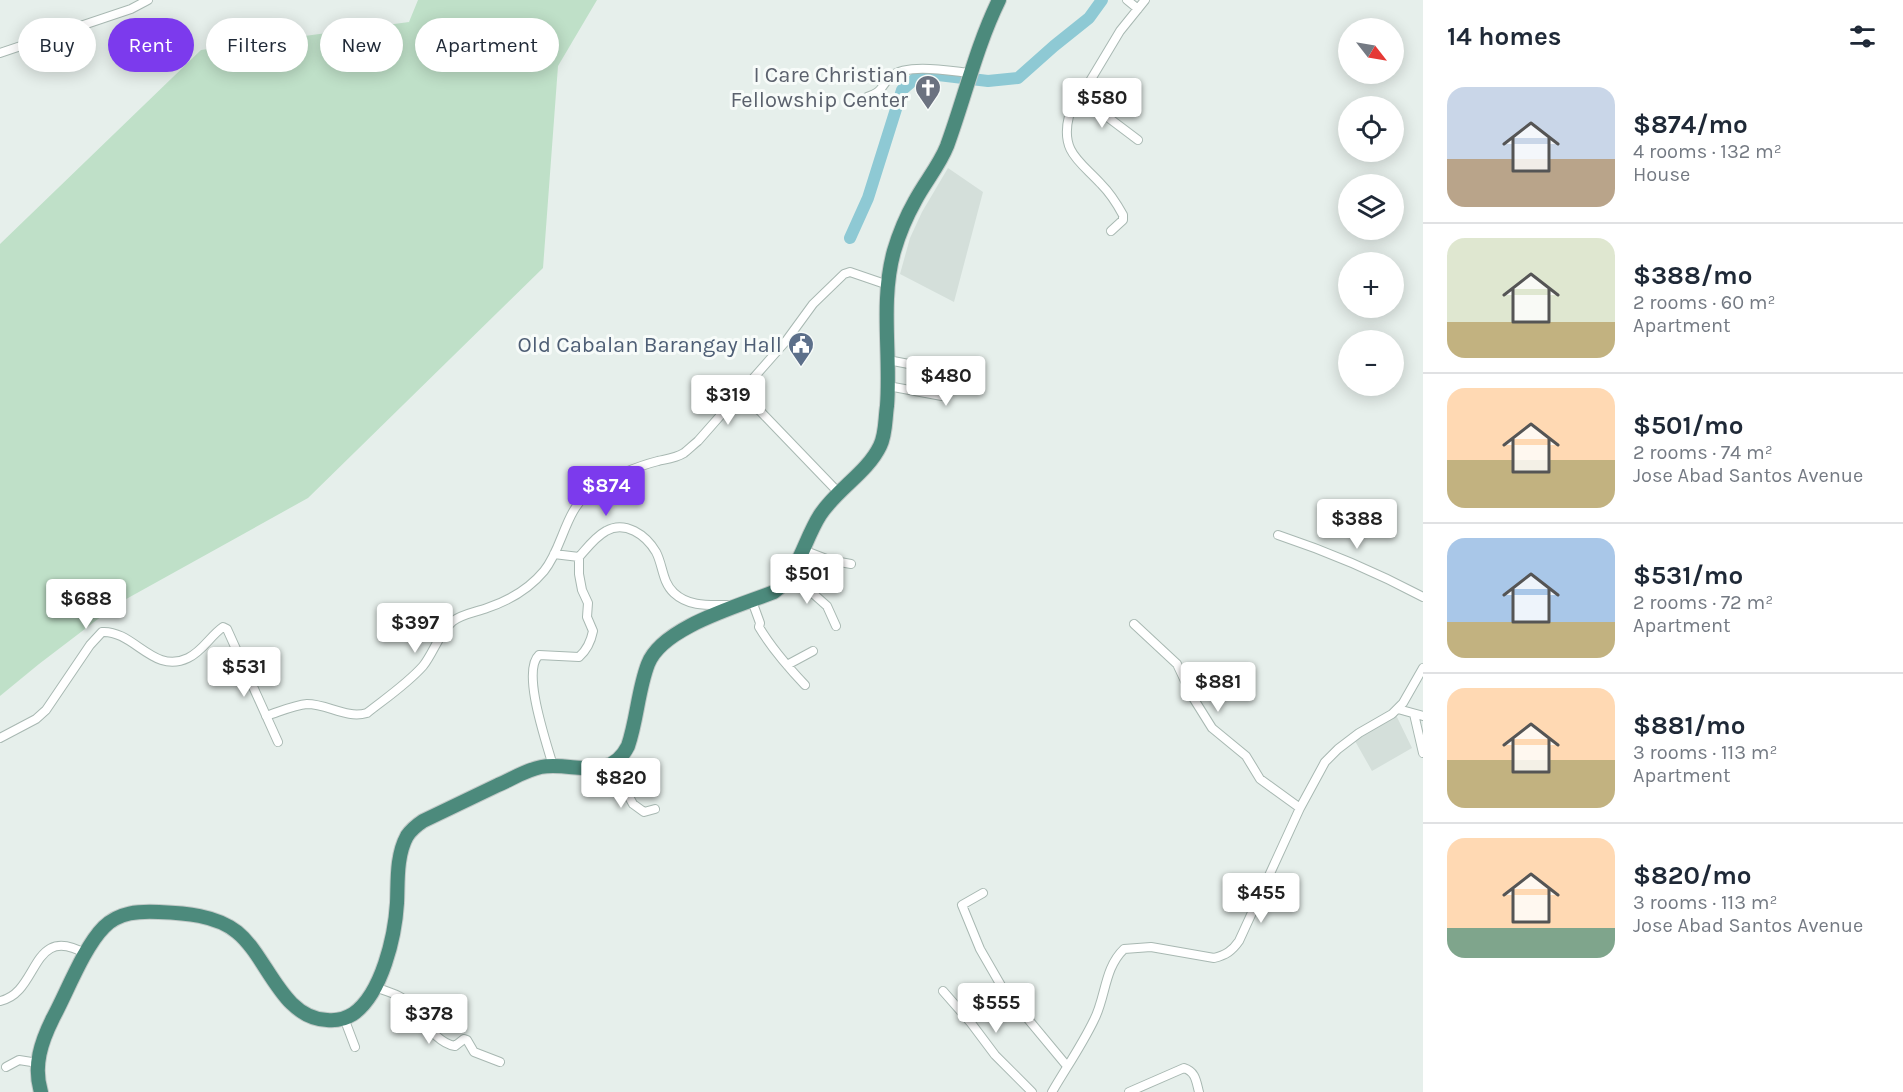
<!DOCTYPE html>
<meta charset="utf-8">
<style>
:root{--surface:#fff;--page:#f6f6f7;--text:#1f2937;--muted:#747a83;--line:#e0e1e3;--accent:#7c3aed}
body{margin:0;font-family:Karla,sans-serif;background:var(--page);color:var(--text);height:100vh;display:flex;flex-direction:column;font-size:22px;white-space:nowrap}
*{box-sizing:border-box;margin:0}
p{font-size:20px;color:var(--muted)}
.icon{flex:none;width:33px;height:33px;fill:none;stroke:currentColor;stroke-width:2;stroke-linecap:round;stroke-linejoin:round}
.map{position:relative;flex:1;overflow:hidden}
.details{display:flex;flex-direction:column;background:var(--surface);width:480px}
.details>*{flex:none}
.guide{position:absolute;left:18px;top:18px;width:570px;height:54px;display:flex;gap:12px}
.needle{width:39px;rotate:121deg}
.tools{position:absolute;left:1338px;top:18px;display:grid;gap:12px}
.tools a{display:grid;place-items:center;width:66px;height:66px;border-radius:50%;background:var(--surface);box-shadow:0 3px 15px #0003;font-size:30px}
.price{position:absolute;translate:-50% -51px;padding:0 14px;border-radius:6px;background:#fff;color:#222;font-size:20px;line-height:39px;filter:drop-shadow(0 2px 3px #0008)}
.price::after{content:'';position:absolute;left:50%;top:36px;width:18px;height:14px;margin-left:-9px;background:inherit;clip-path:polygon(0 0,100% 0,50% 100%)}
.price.current{background:var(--accent);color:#fff}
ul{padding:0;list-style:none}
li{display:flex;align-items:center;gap:18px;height:150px;padding:0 24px}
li+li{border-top:2px solid var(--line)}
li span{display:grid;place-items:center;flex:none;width:168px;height:120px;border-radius:18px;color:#555}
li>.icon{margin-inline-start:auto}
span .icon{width:72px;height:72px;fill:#fffc;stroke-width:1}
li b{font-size:26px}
h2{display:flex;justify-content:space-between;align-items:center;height:72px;padding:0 24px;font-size:26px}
.pill{padding:0 21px;border-radius:27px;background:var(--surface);box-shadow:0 3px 15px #0003;font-size:21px;line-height:54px}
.pill.current{background:var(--accent);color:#fff}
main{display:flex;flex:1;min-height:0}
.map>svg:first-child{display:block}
</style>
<main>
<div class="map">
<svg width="1423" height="1092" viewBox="0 0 1423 1092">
<rect width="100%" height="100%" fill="#e6efeb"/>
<!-- built -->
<path fill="#d4dfda" d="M948 168 983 192 954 302 900 274 910 238 922 212Z
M1396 715 1412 748 1372 771 1355 741Z"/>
<!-- green -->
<path fill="#bfe0c8" d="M418 0H597L558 66 543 268 308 498 119 603 39 664 0 696V244L201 50 409 22Z"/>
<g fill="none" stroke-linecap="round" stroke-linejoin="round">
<!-- river -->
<path stroke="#8ec9d4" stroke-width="12" d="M850 238 868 198 902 90 916 78 930 74 988 81 1018 78 1054 46 1089 18 1102 0"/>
<defs>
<path id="minor" d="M1127 0 1138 9
M0 53 131 9 148 0
M867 97C885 91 880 86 891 76 908 63 950 71 970 73
M1081 97 1138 140
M1111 231 1123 220V215C1117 204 1110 193 1101 184 1080 161 1060 152 1069 116L1120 31 1145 0
M888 360 976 377
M888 386 942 396 946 390V381L941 376 935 375
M739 394 761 412 838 492
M1278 535C1329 552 1376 572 1423 597
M803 550 829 560 851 564
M554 554 579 557
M791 574 827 606 836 626
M752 601 760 623 759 627C772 649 788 667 805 685
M1134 624 1177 664 1192 696 1212 728 1246 756 1260 779 1300 808
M787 665 813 651
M1398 709 1423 716
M1414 714 1423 753
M266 716C279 712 294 705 307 704 328 704 346 719 367 713 386 698 407 684 423 666 434 652 439 633 453 621 462 614 476 612 487 608 508 601 529 589 544 571 564 546 564 510 592 490 608 478 638 466 658 461 667 459 676 458 684 453 689 449 693 445 698 441L786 341 813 304 844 274 850 272 888 285
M0 738 36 719 46 710 90 645 102 632C134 630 153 675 188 658 203 651 210 636 223 627L227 629 278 742
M611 764 633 804 644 812 655 809
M553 766C547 744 521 671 539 655L579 657C587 650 591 641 593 631L587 617 588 603 582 590 579 574V557C587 548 595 537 606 531 625 520 646 535 656 552 663 565 662 582 674 593 689 607 709 605 727 605
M983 893 962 905 980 949 1003 989 1067 1066
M376 987C384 991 395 993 402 998 420 1011 432 1042 455 1046L464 1039 467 1040 474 1052 500 1062
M943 991 971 1023 995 1055 1032 1092
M0 1001C40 993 30 922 86 954
M344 1018 355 1047
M6 1067 19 1060 38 1063
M1052 1092C1066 1068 1082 1045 1094 1020 1106 997 1104 968 1124 949L1151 947 1214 958C1226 955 1232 951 1239 941L1300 808 1325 762 1338 749 1359 733 1392 714 1403 703 1423 668
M1129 1092 1184 1068C1196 1072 1196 1081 1199 1092"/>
<path id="trunk" d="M41 1092C33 1066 41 1042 53 1018 67 992 84 947 104 927 119 912 139 911 159 912 184 913 216 915 237 932 268 957 281 1018 327 1020 336 1021 345 1019 353 1014 382 994 395 936 397 903 398 882 396 856 407 836 411 830 417 825 423 821 448 809 473 797 498 785 512 779 526 770 541 767 572 761 609 784 628 746 637 720 638 690 648 664 662 627 739 606 774 592 799 573 804 540 820 515 837 489 867 473 880 446 886 434 885 419 887 406 891 355 880 301 894 251 899 234 906 217 915 201 925 182 939 166 947 146 965 97 976 47 999 0"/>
</defs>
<!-- minor casing -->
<use href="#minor" stroke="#a8b8b2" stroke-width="10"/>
<!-- trunk casing -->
<use href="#trunk" stroke="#c2cac8" stroke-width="16"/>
<!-- minor -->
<use href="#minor" stroke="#fff" stroke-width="8"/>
<!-- trunk -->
<use href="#trunk" stroke="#4c8a7c" stroke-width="14"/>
</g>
<!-- icons -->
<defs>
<symbol id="church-pin" viewBox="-11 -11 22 30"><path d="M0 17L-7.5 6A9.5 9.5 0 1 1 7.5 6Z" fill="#6b7280" stroke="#f7fbf9"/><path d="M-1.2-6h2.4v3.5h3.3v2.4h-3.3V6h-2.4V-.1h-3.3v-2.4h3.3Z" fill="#fff"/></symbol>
<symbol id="civic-pin" viewBox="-11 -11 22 30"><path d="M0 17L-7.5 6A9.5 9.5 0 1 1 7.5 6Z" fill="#5c6f8a" stroke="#f7fbf9"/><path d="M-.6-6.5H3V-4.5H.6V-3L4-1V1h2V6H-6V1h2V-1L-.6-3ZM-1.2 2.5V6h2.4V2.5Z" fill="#fff"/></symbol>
</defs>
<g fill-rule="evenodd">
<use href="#church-pin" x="913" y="73" width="30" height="40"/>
<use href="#civic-pin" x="786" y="330" width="30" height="40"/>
</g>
<g text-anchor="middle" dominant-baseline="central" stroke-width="6" stroke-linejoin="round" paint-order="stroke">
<!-- worship labels -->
<g font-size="22" fill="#5b616d" stroke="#f7fbf9" text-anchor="end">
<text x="908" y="75">I Care Christian<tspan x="908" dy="25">Fellowship Center</tspan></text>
</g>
<!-- service labels -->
<g font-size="22" fill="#4e5e75" stroke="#f7fbf9" text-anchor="end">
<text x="782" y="345">Old Cabalan Barangay Hall</text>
</g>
</g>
</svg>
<div class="tools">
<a><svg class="needle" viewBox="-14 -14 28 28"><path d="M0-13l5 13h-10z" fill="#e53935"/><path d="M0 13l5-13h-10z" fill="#747a83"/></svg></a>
<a><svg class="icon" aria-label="locate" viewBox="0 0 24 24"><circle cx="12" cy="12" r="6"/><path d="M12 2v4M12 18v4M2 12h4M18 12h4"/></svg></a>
<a><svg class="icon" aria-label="layers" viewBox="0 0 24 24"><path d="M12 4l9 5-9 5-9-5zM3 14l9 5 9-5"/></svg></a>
<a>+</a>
<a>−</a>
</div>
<b class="price" style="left:1102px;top:129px">$580</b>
<b class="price" style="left:946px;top:407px">$480</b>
<b class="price" style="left:728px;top:426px">$319</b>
<b class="price current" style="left:606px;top:517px">$874</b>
<b class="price" style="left:1357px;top:550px">$388</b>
<b class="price" style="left:807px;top:605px">$501</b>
<b class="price" style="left:86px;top:630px">$688</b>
<b class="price" style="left:415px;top:654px">$397</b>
<b class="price" style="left:244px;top:698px">$531</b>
<b class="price" style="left:1218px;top:713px">$881</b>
<b class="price" style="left:621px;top:809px">$820</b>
<b class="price" style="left:1261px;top:924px">$455</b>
<b class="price" style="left:996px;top:1034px">$555</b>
<b class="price" style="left:429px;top:1045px">$378</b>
<div class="guide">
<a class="pill">Buy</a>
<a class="pill current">Rent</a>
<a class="pill">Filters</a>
<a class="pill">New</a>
<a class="pill">Apartment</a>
</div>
</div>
<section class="details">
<h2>14 homes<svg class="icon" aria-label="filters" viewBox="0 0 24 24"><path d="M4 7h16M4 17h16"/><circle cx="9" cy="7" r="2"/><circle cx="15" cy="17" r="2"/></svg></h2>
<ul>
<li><span style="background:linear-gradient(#c9d6e8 60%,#b9a48a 0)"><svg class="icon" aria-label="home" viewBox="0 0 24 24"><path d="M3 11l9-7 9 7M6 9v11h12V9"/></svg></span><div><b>$874/mo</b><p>4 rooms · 132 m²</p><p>House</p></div></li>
<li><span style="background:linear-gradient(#dfe7d0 70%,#c2b280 0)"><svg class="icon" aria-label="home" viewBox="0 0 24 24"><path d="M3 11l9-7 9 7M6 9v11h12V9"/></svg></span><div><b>$388/mo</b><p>2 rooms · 60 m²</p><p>Apartment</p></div></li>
<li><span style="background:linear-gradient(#ffd9b3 60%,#c2b280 0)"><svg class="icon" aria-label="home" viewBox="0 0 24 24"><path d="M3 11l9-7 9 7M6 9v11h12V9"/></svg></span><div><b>$501/mo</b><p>2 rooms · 74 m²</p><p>Jose Abad Santos Avenue</p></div></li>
<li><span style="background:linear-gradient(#a9c7e8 70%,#c2b280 0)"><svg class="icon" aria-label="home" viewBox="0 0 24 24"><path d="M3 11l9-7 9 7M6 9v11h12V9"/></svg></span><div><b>$531/mo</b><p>2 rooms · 72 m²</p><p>Apartment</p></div></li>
<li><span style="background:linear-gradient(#ffd9b3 60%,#c2b280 0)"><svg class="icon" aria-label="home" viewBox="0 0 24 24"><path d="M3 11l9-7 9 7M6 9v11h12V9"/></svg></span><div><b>$881/mo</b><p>3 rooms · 113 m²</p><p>Apartment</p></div></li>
<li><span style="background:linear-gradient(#ffd9b3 75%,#7fa58c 0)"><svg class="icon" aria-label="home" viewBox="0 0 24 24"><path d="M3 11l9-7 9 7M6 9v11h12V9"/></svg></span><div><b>$820/mo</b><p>3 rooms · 113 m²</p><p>Jose Abad Santos Avenue</p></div></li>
</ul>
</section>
</main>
